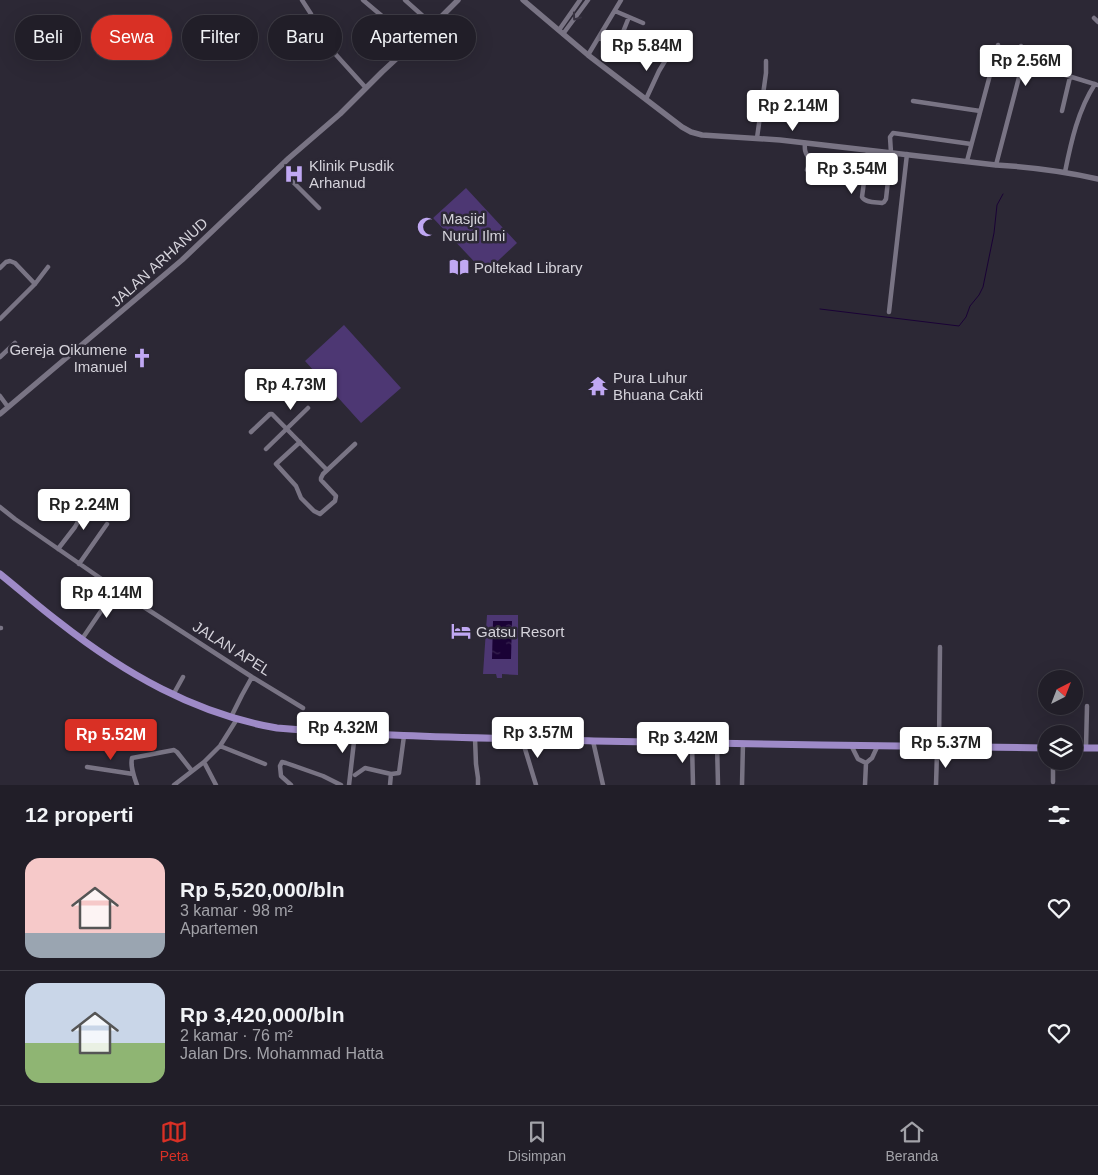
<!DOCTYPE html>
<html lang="id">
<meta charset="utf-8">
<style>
:root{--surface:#211e28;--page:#292730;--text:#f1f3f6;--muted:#a2a2a8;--line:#3e3c45;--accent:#d93025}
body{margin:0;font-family:Helvetica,sans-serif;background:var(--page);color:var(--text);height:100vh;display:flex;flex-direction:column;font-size:19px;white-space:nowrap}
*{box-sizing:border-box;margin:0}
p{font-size:16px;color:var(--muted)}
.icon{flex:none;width:28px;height:28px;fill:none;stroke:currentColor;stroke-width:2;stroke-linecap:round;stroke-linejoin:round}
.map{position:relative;height:785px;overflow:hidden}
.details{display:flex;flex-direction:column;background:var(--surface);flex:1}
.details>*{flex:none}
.top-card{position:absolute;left:15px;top:15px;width:500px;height:45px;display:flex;gap:10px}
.needle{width:32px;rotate:42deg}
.fabs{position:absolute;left:1038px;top:670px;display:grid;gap:10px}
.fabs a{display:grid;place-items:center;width:45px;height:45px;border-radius:50%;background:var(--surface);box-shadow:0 5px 20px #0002,0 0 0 1px var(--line);font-size:25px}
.price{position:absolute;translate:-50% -42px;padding:0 11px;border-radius:5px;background:#fff;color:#222;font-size:16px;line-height:32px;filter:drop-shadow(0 1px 2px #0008)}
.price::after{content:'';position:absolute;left:50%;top:30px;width:15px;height:11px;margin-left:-8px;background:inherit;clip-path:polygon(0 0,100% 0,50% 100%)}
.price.on{background:var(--accent);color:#fff}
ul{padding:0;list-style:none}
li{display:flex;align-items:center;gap:15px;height:125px;padding:0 25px}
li+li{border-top:1px solid var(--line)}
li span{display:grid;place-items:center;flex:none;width:140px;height:100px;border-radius:15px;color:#555}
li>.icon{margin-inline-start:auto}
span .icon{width:60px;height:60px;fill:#fffc;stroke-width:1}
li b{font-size:21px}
h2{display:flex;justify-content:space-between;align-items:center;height:60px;padding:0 25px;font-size:21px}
.pill{padding:0 18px;border-radius:22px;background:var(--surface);box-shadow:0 5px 20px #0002,0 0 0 1px var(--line);font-size:18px;line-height:45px}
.pill.on{background:var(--accent);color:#fff}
.tab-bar{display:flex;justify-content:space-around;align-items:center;height:70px;border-top:1px solid var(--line);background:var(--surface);font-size:14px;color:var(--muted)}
.tab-bar a{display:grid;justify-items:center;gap:2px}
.tab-bar .on{color:var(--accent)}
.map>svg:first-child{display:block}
</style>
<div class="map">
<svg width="1098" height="785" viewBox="0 0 1098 785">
<defs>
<pattern id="water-ripples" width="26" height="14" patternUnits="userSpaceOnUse" patternTransform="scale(1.25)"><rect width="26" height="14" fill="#1a0236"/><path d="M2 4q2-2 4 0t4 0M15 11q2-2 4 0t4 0" fill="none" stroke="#3a2652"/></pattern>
</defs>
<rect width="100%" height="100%" fill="#2c2835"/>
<!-- green -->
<path fill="#4d3773" d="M466 188 517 243 485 273 433 218Z
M344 325 401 388 361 423 305 361Z
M487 615H518V675L502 674V678H497L496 674H483Z"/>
<!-- water -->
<path fill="url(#water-ripples)" d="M493 621H512L511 659H492Z"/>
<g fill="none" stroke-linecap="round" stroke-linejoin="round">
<!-- stream -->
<path stroke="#1a0236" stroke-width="1" d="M820 309 959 326 966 317 970 306 979 295 983 287 994 233 997 205 1003 194"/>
<!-- street -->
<path stroke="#797484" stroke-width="4.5" d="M302 0 311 14
M363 0 414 43
M405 0 433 25
M615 11 643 23
M1094 18 1098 22
M559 30 580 0
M563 34 588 0
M319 36 366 88
M599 37 613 48 617 47 629 17
M1021 46 1018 60 1023 62
M588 55 621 0
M646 99 659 71 665 61 666 51
M913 101 980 111
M1062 111 1070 77
M757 138 766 73V61
M805 143C804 154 807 153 810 162L807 170
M868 151 862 197C865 203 876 202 882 203L884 202 886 199 891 153 890 137 893 133 971 144
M867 159 890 161
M967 161 998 45
M996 165 1023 62 1098 85
M1065 172C1071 142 1078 110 1095 84
M292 181 319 208
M0 268 6 262 10 261 15 263 35 284
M889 312 907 154
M0 319 35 284 48 267
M0 357 15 343
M0 396 8 407
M251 432 270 414H272L327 470
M300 442 276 464 296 486 301 498 314 511 320 514 335 501 336 496 321 480V478L323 474 355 444
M266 449 308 408
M0 507 15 519 116 589 252 677 303 708
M58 549 75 527 90 500
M79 564 107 524
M0 628H1
M82 639 116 589
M173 695 183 677
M231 717 242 695 252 677
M475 738 476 764 478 778V785
M522 739 536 785
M593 741 603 785
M692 743 693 785
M717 743 718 785
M851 745 858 759 866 763
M220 746 265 764
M939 746 940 647
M1086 748 1087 706
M1053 761V782
M204 762 216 785
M87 767 133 774
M355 775 365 768 391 774 399 773 404 736
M137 785C134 776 130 767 132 758L174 750 177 752 192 771
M174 785 204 762 220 746 237 719
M291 785 281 776 280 766 282 762 286 763 323 776 341 785
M349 785 355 733
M390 785 391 774
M742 785 743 743
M865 785 866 763 872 758 878 745
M936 785 937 753"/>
<!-- secondary -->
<path stroke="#797484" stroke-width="5.5" d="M523 0 588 55 682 127 691 132 702 135 780 140 996 165C1031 167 1063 171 1098 179
M0 414 182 260 289 158 340 114 382 72 435 23 458 0"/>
<!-- primary -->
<path stroke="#9e8ac7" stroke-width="7" d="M0 574C20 590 39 607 59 622 124 673 195 714 277 728 382 737 488 738 594 741 745 744 895 746 1046 748
M1074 748H1098"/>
</g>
<!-- one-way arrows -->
<defs><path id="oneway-chevron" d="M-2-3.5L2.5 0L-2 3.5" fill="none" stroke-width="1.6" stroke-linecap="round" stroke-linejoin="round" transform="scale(1.25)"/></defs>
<use stroke="#383341" href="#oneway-chevron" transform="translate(576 17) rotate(126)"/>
<!-- icons -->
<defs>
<symbol id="hospital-bare" viewBox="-9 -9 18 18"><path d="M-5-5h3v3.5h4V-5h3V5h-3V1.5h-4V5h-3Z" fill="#c0a8f3" stroke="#2c2835" stroke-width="2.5" paint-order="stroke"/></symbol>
<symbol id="mosque-bare" viewBox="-9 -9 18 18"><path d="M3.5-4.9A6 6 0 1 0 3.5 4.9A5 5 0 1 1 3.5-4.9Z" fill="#c0a8f3" stroke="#2c2835" stroke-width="2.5" paint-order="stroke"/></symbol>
<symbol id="library-bare" viewBox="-9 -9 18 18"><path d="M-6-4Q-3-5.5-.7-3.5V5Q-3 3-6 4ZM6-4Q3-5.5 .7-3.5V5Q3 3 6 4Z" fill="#c0a8f3" stroke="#2c2835" stroke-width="2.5" paint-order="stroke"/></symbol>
<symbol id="church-bare" viewBox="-9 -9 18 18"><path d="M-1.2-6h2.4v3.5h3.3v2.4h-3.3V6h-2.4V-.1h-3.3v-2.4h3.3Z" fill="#c0a8f3" stroke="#2c2835" stroke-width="2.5" paint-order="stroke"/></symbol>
<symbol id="temple-bare" viewBox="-9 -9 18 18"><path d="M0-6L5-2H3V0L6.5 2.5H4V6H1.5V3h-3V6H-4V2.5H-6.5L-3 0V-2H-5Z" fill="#c0a8f3" stroke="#2c2835" stroke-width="2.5" paint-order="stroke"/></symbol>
<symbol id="hotel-bare" viewBox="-9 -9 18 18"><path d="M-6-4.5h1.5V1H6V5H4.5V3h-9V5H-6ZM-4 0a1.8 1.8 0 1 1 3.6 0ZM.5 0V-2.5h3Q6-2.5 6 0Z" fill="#c0a8f3" stroke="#2c2835" stroke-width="2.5" paint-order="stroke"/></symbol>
</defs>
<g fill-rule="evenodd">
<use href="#hospital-bare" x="280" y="160" width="28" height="28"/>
<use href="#mosque-bare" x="413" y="213" width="28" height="28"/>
<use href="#library-bare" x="445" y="253" width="28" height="28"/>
<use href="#church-bare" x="128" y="344" width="28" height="28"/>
<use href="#temple-bare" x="584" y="372" width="28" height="28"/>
<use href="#hotel-bare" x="447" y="617" width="28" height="28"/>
</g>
<g text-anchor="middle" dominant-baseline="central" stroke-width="5" stroke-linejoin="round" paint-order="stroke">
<!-- poi labels -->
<g font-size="15" fill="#d5d3db" stroke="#2c2835" text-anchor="start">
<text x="309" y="165">Klinik Pusdik<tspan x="309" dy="17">Arhanud</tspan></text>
<text x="442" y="218">Masjid<tspan x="442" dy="17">Nurul Ilmi</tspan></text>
<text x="474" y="267">Poltekad Library</text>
<text x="127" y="349" text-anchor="end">Gereja Oikumene<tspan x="127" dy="17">Imanuel</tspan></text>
<text x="613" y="377">Pura Luhur<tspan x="613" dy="17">Bhuana Cakti</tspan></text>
<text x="476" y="631">Gatsu Resort</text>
</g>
<!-- street labels -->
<g font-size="15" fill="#d5d3db" stroke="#2c2835">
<text transform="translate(159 262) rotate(-42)">JALAN ARHANUD</text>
<text transform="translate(232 648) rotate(32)">JALAN APEL</text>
</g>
</g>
</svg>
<div class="fabs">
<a><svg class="needle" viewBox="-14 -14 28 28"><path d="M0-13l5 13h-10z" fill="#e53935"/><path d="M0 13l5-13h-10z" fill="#a2a2a8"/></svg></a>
<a><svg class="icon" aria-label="layers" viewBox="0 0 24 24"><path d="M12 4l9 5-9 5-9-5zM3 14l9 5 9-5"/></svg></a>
</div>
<b class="price" style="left:647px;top:72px">Rp 5.84M</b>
<b class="price" style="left:1026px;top:87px">Rp 2.56M</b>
<b class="price" style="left:793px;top:132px">Rp 2.14M</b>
<b class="price" style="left:852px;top:195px">Rp 3.54M</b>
<b class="price" style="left:291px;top:411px">Rp 4.73M</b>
<b class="price" style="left:84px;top:531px">Rp 2.24M</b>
<b class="price" style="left:107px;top:619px">Rp 4.14M</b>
<b class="price" style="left:343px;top:754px">Rp 4.32M</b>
<b class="price" style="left:538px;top:759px">Rp 3.57M</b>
<b class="price on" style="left:111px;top:761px">Rp 5.52M</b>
<b class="price" style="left:683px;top:764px">Rp 3.42M</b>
<b class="price" style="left:946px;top:769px">Rp 5.37M</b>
<div class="top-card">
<a class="pill">Beli</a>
<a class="pill on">Sewa</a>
<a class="pill">Filter</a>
<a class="pill">Baru</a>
<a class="pill">Apartemen</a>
</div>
</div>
<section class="details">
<h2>12 properti<svg class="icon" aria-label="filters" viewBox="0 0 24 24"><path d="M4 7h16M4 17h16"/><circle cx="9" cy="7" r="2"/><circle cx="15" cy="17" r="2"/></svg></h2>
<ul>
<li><span style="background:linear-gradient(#f6c9c9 75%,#9aa5b1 0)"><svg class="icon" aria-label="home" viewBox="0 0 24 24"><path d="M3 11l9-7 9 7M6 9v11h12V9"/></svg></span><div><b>Rp 5,520,000/bln</b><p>3 kamar · 98 m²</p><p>Apartemen</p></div><svg class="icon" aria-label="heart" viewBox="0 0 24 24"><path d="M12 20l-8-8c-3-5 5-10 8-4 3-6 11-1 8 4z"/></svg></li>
<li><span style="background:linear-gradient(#c9d6e8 60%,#8fb573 0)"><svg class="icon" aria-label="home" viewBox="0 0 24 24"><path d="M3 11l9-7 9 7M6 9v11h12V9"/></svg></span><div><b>Rp 3,420,000/bln</b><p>2 kamar · 76 m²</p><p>Jalan Drs. Mohammad Hatta</p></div><svg class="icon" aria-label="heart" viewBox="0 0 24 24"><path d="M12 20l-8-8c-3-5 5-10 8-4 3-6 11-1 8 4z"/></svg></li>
</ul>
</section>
<nav class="tab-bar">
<a class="on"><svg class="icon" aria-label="map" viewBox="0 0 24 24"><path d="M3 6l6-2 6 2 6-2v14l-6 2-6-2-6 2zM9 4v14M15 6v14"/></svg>Peta</a>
<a><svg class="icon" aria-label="saved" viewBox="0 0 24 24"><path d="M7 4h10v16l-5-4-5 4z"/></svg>Disimpan</a>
<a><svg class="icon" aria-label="home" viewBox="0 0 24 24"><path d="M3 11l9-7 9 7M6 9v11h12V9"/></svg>Beranda</a>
</nav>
